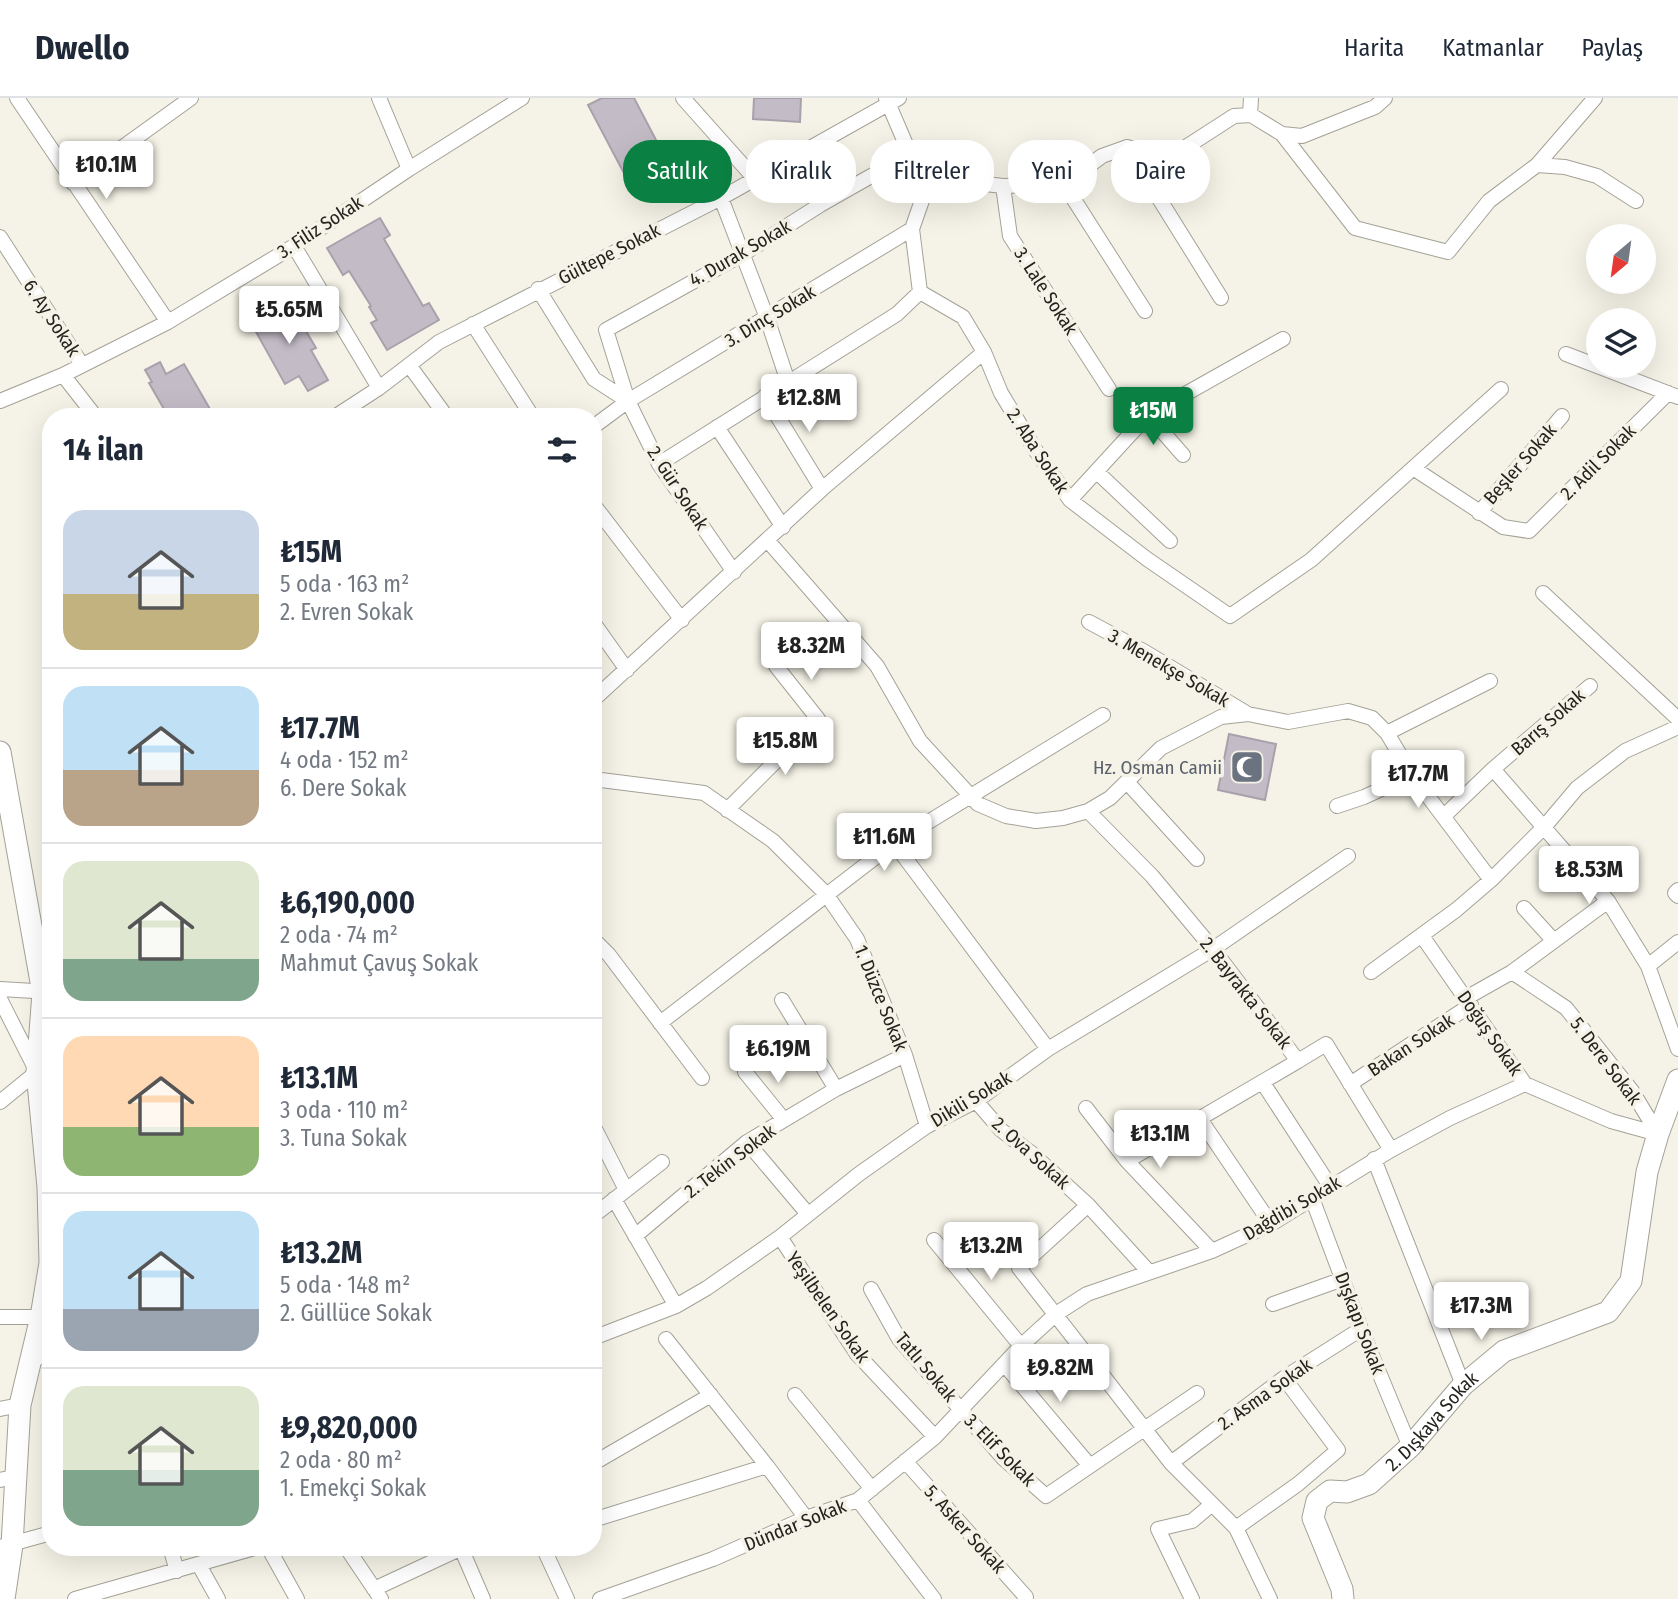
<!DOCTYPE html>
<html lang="tr">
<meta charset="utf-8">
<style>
:root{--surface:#fff;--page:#f6f6f7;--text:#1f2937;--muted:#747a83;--line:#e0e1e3;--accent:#0b8043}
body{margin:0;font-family:"Fira Sans Condensed",sans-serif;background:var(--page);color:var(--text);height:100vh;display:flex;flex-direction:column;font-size:26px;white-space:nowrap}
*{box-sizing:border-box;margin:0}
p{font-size:23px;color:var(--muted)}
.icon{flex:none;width:38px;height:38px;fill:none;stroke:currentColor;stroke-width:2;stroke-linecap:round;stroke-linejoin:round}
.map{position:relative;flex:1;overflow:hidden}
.drawer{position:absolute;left:42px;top:310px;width:560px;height:1148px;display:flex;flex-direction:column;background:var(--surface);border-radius:28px;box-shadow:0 7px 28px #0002}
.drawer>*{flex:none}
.guide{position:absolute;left:623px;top:42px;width:665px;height:63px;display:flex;gap:14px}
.needle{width:46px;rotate:209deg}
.controls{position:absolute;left:1586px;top:126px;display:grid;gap:14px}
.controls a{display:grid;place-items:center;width:70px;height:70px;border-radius:50%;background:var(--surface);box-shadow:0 7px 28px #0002;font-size:35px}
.price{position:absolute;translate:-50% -60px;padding:0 16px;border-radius:7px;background:#fff;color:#222;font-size:23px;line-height:46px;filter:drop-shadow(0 2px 4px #0008)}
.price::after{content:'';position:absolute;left:50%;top:42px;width:21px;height:16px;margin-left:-10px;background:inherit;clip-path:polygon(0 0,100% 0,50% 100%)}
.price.current{background:var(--accent);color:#fff}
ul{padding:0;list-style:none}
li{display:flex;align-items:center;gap:21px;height:175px;padding:0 21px}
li+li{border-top:2px solid var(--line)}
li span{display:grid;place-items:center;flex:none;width:196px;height:140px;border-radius:21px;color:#555}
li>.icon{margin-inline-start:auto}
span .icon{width:84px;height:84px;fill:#fffc;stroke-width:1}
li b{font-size:30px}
h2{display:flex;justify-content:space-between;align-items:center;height:84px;padding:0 21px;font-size:30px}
.pill{padding:0 24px;border-radius:28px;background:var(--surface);box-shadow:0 7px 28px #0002;font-size:24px;line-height:63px}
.pill.current{background:var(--accent);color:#fff}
header{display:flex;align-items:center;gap:42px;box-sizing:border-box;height:98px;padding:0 35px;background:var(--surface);border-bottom:2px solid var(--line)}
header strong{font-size:33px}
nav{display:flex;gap:38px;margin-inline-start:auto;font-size:24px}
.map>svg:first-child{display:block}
</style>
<header>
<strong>Dwello</strong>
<nav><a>Harita</a><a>Katmanlar</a><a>Paylaş</a></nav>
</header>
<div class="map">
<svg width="1678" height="1501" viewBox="0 0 1678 1501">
<rect width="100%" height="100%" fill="#f5f3e7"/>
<!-- building -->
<path fill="#c3bcc6" stroke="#a8a1ab" stroke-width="2" d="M602 0H634L666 61 627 81 588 7Z
M754 0H801L800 24 753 21Z
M380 120 390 137 384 141 423 208 429 205 439 222 387 252 371 225 377 222 369 209 371 208 349 173 343 177 327 150Z
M284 204 292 218 296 216 316 250 311 252 328 282 308 293 299 278 285 286 250 223Z
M160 264 166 276 184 266 214 318H168L149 285 152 284 145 272Z
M1229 636 1276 646 1265 702 1218 692Z"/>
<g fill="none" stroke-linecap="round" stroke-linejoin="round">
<defs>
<path id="street" d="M17 0 168 224
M379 0 409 71
M683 0 756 82
M886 0 910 56 927 88
M1250 17 1251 0
M1282 36 1355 130 1448 154 1489 103 1537 67 1565 69 1597 78 1636 103
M1127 49 1221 200
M1537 67 1595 0
M73 85 191 0
M1064 86 1145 213
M1003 88 1010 138 1109 291
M721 100 767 220 788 284
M0 139 82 267
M294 148 379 290
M538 191 594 281 628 303
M920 194 963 219 984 254 1001 295 1036 353 1070 402 1147 461 1230 518 1311 462 1501 291
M920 194 912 131 927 88 958 83 1003 88 1064 86 1102 58 1127 49 1159 58 1186 49 1234 18 1251 17 1282 36 1302 38 1375 9 1385 0
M473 226 532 318
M1566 256 1678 299
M409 267 446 318
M63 277 95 318
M765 298 822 391
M0 303 63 277 168 224 294 148 409 71 522 0
M1148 317 1183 357
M336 318 379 290 439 244 721 100 899 0
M593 329 628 303 912 131
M717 329 783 429
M659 366 897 216 920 194
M1413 370 1503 429 1529 433 1668 295
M1097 374 1170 443
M1070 402 1148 317 1283 241
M593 406 682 522
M1479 415 1562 318
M768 443 877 568 920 643 978 706 1006 718 1036 723 1063 720 1088 713 1110 700 1161 650 1221 619 1248 616 1288 624 1348 613 1372 620 1387 635 1412 677 1491 782
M734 474 659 366 628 303 606 232 743 156 820 107 910 56
M1543 495 1678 621
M593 524 627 572
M1089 524 1145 554 1248 616
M593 602 822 391 984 254
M1387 635 1490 583
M1493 671 1608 803 1648 868 1678 951
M593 681 704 695 773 743 826 796 857 841 905 957 927 1028
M1127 684 1197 761
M1337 708 1364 699 1412 677
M727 712 818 621 776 568
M1088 713 1152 778 1213 851 1298 963 1326 946 1391 1052
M1444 718 1493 671 1590 588
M894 745 1048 951
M1678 792 1675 795 1678 798
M1524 810 1554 843
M1422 838 1525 986 1611 1023 1658 1036
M593 841 609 857 702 980
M1648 868 1678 844
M1371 874 1456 812 1491 782 1545 728 1577 690 1625 653 1678 629
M1512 874 1566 910 1632 993 1658 1036
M0 891 51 894
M1466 900 1512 874 1608 803
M0 901 37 974 0 1004
M782 902 836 991
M660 925 894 745 1103 617
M745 974 784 1022
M1263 985 1330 1088
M1350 986 1471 907
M976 1003 1001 1032 1030 1054 1088 1107 1149 1174
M1086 1010 1127 1063 1212 1153
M1200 1021 1271 1126
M593 1027 626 1092
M747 1044 807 1115
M1374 1061 1463 1287
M1127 1063 1298 963
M1312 1100 1361 1231 1410 1349
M614 1101 676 1208
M1088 1107 1019 1170 1171 1365 1236 1430 1270 1501
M593 1118 662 1064
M635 1138 747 1044 836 991 905 957
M780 1139 857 1256 935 1339
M934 1142 1021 1248
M871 1191 899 1241 1003 1360 1046 1398 1197 1295
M1273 1206 1343 1181
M0 1219H41
M593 1240 676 1208 707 1190 780 1139 859 1076 927 1028 976 1003 1048 951 1213 851 1348 758
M666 1241 767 1368 806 1420
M31 1263 51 1254
M1004 1266 1090 1368
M795 1297 872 1391
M0 1311 20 1307
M593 1352 599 1362 711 1297
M905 1363 1026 1499
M1171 1365 1284 1280 1361 1231
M0 1382 14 1379
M858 1402 934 1501
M593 1422 767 1368
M1236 1430 1298 1386 1338 1352 1284 1280
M0 1449 51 1435
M170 1449 177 1473
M268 1449 297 1501
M346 1449 381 1501
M543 1449 567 1501
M461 1450 483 1501
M199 1467 218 1501
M374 1491 464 1449
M75 1501 258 1449
M600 1501 713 1461 806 1420 858 1402 935 1339 1021 1248 1056 1216 1087 1196 1212 1153 1271 1126 1391 1052 1450 1020 1525 986
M1192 1501 1158 1431 1192 1423 1211 1407"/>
<g id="secondary">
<path d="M0 654 43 895 37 974 48 1089 50 1165 41 1219 20 1307 12 1447 4 1501"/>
<path id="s1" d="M1343 1501 1342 1491 1313 1420 1317 1403 1330 1393 1347 1394 1369 1386 1410 1349 1463 1287 1504 1253 1608 1214 1631 1183 1647 1074 1658 1036 1678 982"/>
</g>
</defs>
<!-- street casing -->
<use href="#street" stroke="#a4a297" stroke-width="16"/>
<!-- secondary casing -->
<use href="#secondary" stroke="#a4a297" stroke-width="23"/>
<!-- street -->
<use href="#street" stroke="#fff" stroke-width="14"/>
<!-- secondary -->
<use href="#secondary" stroke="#fff" stroke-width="21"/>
</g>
<!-- icons -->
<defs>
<symbol id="mosque-square" viewBox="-11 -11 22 22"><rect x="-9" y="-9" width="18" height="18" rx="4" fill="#6b7280" stroke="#f5f3e7"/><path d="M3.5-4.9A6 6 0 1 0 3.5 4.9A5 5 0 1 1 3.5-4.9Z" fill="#fff"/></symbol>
</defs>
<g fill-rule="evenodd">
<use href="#mosque-square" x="1228" y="650" width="38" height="38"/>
</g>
<g text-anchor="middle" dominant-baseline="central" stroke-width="7" stroke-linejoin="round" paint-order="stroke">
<!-- street labels -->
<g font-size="19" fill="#24231e" stroke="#f5f3e7">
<text transform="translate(320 129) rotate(-33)">3. Filiz Sokak</text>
<text transform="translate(740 155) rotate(-30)">4. Durak Sokak</text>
<text transform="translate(609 156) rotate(-27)">Gültepe Sokak</text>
<text transform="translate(1046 193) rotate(57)">3. Lale Sokak</text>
<text transform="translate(770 218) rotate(-31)">3. Dinç Sokak</text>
<text transform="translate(52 220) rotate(57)">6. Ay Sokak</text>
<text transform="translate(1038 353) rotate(57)">2. Aba Sokak</text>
<text transform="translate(1598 364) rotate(-45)">2. Adil Sokak</text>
<text transform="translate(1520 366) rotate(-49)">Beşler Sokak</text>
<text transform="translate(678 390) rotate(57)">2. Gür Sokak</text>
<text transform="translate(1169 570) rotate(30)">3. Menekşe Sokak</text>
<text transform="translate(1548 624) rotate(-41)">Barış Sokak</text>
<text transform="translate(1246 895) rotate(52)">2. Bayrakta Sokak</text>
<text transform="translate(881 900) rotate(68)">1. Düzce Sokak</text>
<text transform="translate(1490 935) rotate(55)">Doğuş Sokak</text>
<text transform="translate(1411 947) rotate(-33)">Bakan Sokak</text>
<text transform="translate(1606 963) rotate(53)">5. Dere Sokak</text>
<text transform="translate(971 1001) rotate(-31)">Dikili Sokak</text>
<text transform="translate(1031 1055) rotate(42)">2. Ova Sokak</text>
<text transform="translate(730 1063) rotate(-37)">2. Tekin Sokak</text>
<text transform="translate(1292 1110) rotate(-30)">Dağdibi Sokak</text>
<text transform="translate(828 1209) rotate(55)">Yeşilbelen Sokak</text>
<text transform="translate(1360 1225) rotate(69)">Dışkapı Sokak</text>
<text transform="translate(926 1269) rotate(50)">Tatlı Sokak</text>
<text transform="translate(1265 1296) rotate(-35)">2. Asma Sokak</text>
<text stroke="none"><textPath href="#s1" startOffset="250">2. Dışkaya Sokak</textPath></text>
<text transform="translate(1000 1352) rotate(46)">3. Elif Sokak</text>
<text transform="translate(795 1427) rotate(-22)">Dündar Sokak</text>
<text transform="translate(965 1431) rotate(48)">5. Asker Sokak</text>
</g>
<!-- worship labels -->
<g font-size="19" fill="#5b616d" stroke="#f5f3e7" text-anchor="end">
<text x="1222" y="669">Hz. Osman Camii</text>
</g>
</g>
</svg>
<div class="controls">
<a><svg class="needle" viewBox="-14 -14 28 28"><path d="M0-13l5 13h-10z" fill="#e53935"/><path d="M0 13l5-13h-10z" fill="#747a83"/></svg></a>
<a><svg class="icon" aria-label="layers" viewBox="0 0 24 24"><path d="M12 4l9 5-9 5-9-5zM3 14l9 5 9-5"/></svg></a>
</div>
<b class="price" style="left:106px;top:103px">₺10.1M</b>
<b class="price" style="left:289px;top:248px">₺5.65M</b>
<b class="price" style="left:809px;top:336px">₺12.8M</b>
<b class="price current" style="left:1153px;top:349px">₺15M</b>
<b class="price" style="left:811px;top:584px">₺8.32M</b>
<b class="price" style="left:785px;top:679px">₺15.8M</b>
<b class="price" style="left:1418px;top:712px">₺17.7M</b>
<b class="price" style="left:884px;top:775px">₺11.6M</b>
<b class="price" style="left:1589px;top:808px">₺8.53M</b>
<b class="price" style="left:778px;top:987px">₺6.19M</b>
<b class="price" style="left:1160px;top:1072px">₺13.1M</b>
<b class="price" style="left:991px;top:1184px">₺13.2M</b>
<b class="price" style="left:1481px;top:1244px">₺17.3M</b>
<b class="price" style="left:1060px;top:1306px">₺9.82M</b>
<div class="guide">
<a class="pill current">Satılık</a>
<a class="pill">Kiralık</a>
<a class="pill">Filtreler</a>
<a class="pill">Yeni</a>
<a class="pill">Daire</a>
</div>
<section class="drawer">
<h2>14 ilan<svg class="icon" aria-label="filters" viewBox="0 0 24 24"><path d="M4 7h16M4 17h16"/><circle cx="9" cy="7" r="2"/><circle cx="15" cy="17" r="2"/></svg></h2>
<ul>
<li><span style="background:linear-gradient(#c9d6e8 60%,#c2b280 0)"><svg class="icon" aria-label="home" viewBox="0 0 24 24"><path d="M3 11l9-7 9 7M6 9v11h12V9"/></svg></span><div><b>₺15M</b><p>5 oda · 163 m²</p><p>2. Evren Sokak</p></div></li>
<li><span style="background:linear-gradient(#bfe0f5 60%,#b9a48a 0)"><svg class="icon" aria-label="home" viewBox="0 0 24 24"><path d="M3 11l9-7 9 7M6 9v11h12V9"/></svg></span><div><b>₺17.7M</b><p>4 oda · 152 m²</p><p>6. Dere Sokak</p></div></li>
<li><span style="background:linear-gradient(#dfe7d0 70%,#7fa58c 0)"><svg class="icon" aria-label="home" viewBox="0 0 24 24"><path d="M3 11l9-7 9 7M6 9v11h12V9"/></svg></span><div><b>₺6,190,000</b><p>2 oda · 74 m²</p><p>Mahmut Çavuş Sokak</p></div></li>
<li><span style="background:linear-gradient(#ffd9b3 65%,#8fb573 0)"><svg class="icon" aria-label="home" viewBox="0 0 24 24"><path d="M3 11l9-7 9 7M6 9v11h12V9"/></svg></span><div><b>₺13.1M</b><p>3 oda · 110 m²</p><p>3. Tuna Sokak</p></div></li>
<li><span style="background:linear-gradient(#bfe0f5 70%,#9aa5b1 0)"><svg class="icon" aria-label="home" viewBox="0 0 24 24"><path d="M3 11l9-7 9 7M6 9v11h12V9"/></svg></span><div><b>₺13.2M</b><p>5 oda · 148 m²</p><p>2. Güllüce Sokak</p></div></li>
<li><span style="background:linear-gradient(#dfe7d0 60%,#7fa58c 0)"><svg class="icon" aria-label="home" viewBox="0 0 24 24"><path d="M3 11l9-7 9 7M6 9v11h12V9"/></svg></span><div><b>₺9,820,000</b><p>2 oda · 80 m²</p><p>1. Emekçi Sokak</p></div></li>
</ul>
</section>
</div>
